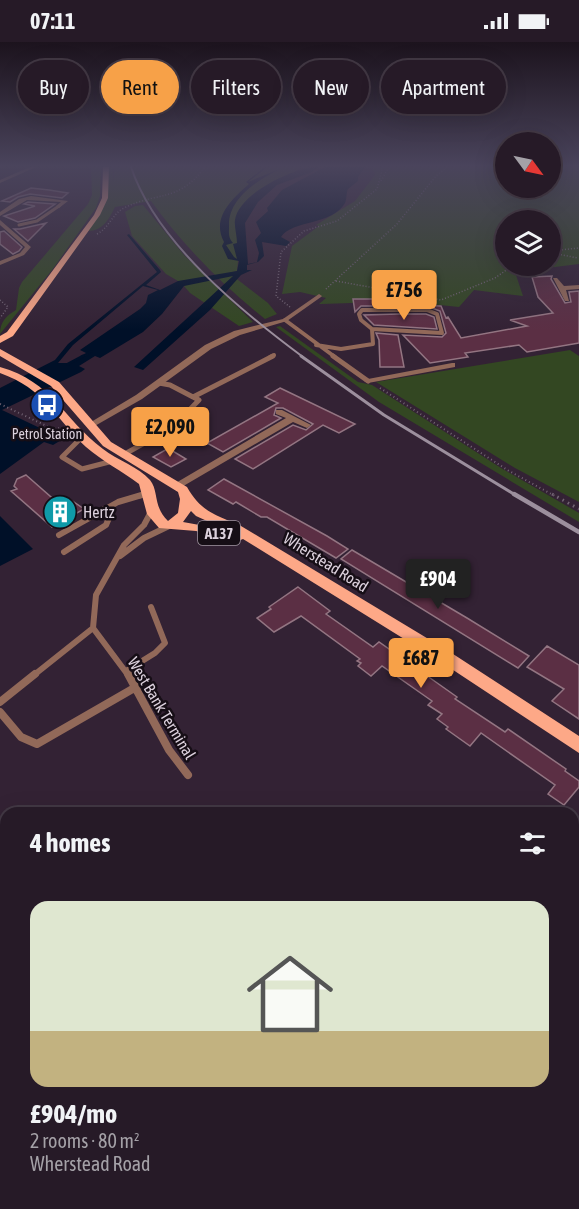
<!DOCTYPE html>
<meta charset="utf-8">
<style>
:root{--surface:#261a27;--page:#322733;--text:#f1f3f6;--muted:#a4a1a7;--line:#423844;--accent:#f7a148}
body{margin:0;font-family:"Asap Condensed",sans-serif;background:var(--page);color:var(--text);height:100vh;display:flex;flex-direction:column;font-size:22px;white-space:nowrap}
*{box-sizing:border-box;margin:0}
p{font-size:20px;color:var(--muted)}
.icon{flex:none;width:33px;height:33px;fill:none;stroke:currentColor;stroke-width:2;stroke-linecap:round;stroke-linejoin:round}
.map{position:relative;flex:1;overflow:hidden}
.details{position:absolute;left:0px;top:765px;width:579px;height:402px;display:flex;flex-direction:column;background:var(--surface);border-radius:18px 18px 0 0;box-shadow:0 6px 24px #0002,0 0 0 2px var(--line)}
.details>*{flex:none}
.hud{position:absolute;left:18px;top:18px;width:543px;height:54px;display:flex;gap:12px}
.needle{width:39px;rotate:123deg}
.buttons{position:absolute;left:495px;top:90px;display:grid;gap:12px}
.buttons a{display:grid;place-items:center;width:66px;height:66px;border-radius:50%;background:var(--surface);box-shadow:0 6px 24px #0002,0 0 0 2px var(--line);font-size:30px}
.price{position:absolute;translate:-50% -51px;padding:0 14px;border-radius:6px;background:var(--accent);color:#111;font-size:20px;line-height:39px;filter:drop-shadow(0 2px 3px #0008)}
.price::after{content:'';position:absolute;left:50%;top:36px;width:18px;height:14px;margin-left:-9px;background:inherit;clip-path:polygon(0 0,100% 0,50% 100%)}
.price.current{background:#222;color:#fff}
ul{padding:0;list-style:none}
li{display:grid;align-content:center;gap:12px;height:318px;padding:0 30px}
li+li{border-top:2px solid var(--line)}
li span{display:grid;place-items:center;height:186px;border-radius:18px;color:#555}
li>.icon{margin-inline-start:auto}
span .icon{width:108px;height:108px;fill:#fffc;stroke-width:1}
li b{font-size:26px}
h2{display:flex;justify-content:space-between;align-items:center;height:72px;padding:0 30px;font-size:26px}
.pill{padding:0 21px;border-radius:27px;background:var(--surface);box-shadow:0 6px 24px #0002,0 0 0 2px var(--line);font-size:21px;line-height:54px}
.pill.current{background:var(--accent);color:#111}
.status{display:flex;justify-content:space-between;align-items:center;height:42px;padding:0 30px;background:var(--surface);direction:ltr}
.status svg{height:16px;fill:currentColor}
.map>svg:first-child{display:block}
</style>
<div class="status"><b>07:11</b><svg viewBox="0 0 49 12"><path d="M0 12V9h3v3zM5 12V6h3v6zM10 12V3h3v9zM15 12V0h3v12zM26 1h20v11H26zM47 4h2v5h-2z"/></svg></div>
<div class="map">
<svg width="579" height="1167" viewBox="0 0 579 1167">
<rect width="100%" height="100%" fill="#332234"/>
<!-- green -->
<path fill="#334722" fill-rule="evenodd" d="M91 125H101L100 154 96 166 52 228 0 292C0 280 6 274 16 268L19 246 22 240 88 162 92 153Z
M109 125H113L114 141V125H302L244 162 237 229 229 231 268 261 277 272 265 277C222 243 183 203 151 159L115 165C109 177 103 189 88 189L108 146Z
M372 125H505L506 146H550L551 125H579V222L515 230 523 254 474 248 459 265C413 259 368 260 321 262H319L326 256 300 250 282 252 292 204 319 184 316 183 355 159 375 133ZM506 178H550V224H506Z
M143 163 184 213 253 280 239 284 190 251 184 244 190 241 178 239 166 232 132 194 125 170 135 164Z
M280 284 358 340 372 343 501 426 579 471V480L379 360 276 285Z
M570 308 579 314V460L515 426 376 340Z"/>
<!-- water -->
<path fill="#001028" fill-rule="evenodd" d="M265 125H267L248 140 284 125C261 136 228 155 229 184 229 191 228 195 233 201L226 203 234 215 237 217 233 202 237 201C237 194 234 184 235 178 239 151 295 125 318 125L312 130 277 143 258 160 245 181 248 222 257 220 259 211 255 198 261 191 256 180 268 169 267 166 282 148 325 125H365L358 135V139L348 147C346 151 347 157 345 161 333 183 292 178 281 195L290 200 286 204 262 200 264 214 258 220 247 223V228H252L241 233 210 268 143 328 134 325 233 234 184 244 162 272 143 290 100 316 95 314 79 324 85 327 81 330 2 368 63 397 53 403 44 400 0 432V346L55 318 68 302 157 230 127 193 129 192 160 228 161 230 146 243 160 248 178 239 237 229 239 219 228 217 222 204 224 200C211 176 232 157 249 142L246 140ZM143 244 158 248 148 253 146 261 140 267 80 308 88 312 71 321H58L73 303Z
M0 474 33 507 0 524Z"/>
<g fill="none" stroke-linecap="round" stroke-linejoin="round">
<!-- stream-far1 -->
<path stroke="#001028" stroke-width="2" d="M81 315 92 309"/>
<!-- stream -->
<path stroke="#001028" stroke-width="3" d="M68 322 83 314"/>
</g>
<!-- building -->
<path fill="#5b2f44" stroke="#937582" stroke-width="1.5" d="M31 146 49 148 68 151 62 156 30 152 18 155 10 160 2 159Z
M28 160 55 162 35 176 18 180 4 174 35 164 24 162Z
M46 181 28 199 14 187H20Z
M4 189 22 205 19 209 13 212 0 202V190Z
M552 234 551 237 565 261 571 260 569 250 579 249V301L527 310 519 303 465 311 468 315 430 321 403 293 442 295 446 291 440 269 427 264 408 263 441 264 446 276 448 275 461 296 527 284 510 278 553 271 538 255 532 235Z
M353 257H397L398 264H361L355 270Z
M399 272H426L434 275 437 287 374 283 364 273Z
M376 291 398 293 404 325H380L379 298Z
M280 346 355 382 339 391 323 383 253 427 235 417 293 383 306 388 313 382 283 366H276L274 373 281 376 223 410 207 401 278 361 265 355Z
M167 407 171 408 186 417 171 425 153 415Z
M26 433 58 461 68 456 84 467 52 485 11 449 17 447 14 444 17 437Z
M224 437 327 494 348 507 336 516 267 475H261L236 460 233 462 208 448Z
M352 508 467 576 529 614 518 626 341 517Z
M298 545 330 569 326 572 373 605 379 600 457 655 455 657 505 690 508 687 566 727 565 729 579 739V745L564 763 548 752 555 743 481 691 470 704 446 687 448 685 437 677 442 672 428 663 432 659 382 624 371 634 358 624 361 621 357 619 360 617 301 574 274 590 257 576 271 567 269 565Z
M547 604 579 623V677L552 659 564 647 527 625Z"/>
<g fill="none" stroke-linecap="round" stroke-linejoin="round">
<!-- path-far2 -->
<path stroke="#736574" stroke-width="1.5" stroke-dasharray="1 2" stroke-linecap="butt" d="M381 139 389 125
M97 192C109 186 112 172 124 166 158 149 178 161 205 125
M550 209 579 206
M552 211 578 216
M336 239 441 258 495 236 512 224
M326 247 397 182 436 134 447 125
M0 258 8 265 0 276
M290 265 276 254 281 210 304 189 337 179 377 147 383 125"/>
<!-- path-far1 -->
<path stroke="#736574" stroke-width="2" stroke-dasharray="1 3" stroke-linecap="butt" d="M380 346 509 429 555 454
M0 362 53 387 59 386"/>
<!-- path -->
<path stroke="#736574" stroke-width="3" stroke-dasharray="1.5 4.5" stroke-linecap="butt" d="M552 452 579 467"/>
<!-- service-far5 -->
<path stroke="#926959" stroke-width="3" d="M19 183 37 179 59 164"/>
<!-- service-far4 -->
<path stroke="#926959" stroke-width="4" d="M362 268H427L437 272 442 291 372 287 361 278 359 272Z
M285 278 335 315
M316 303 341 307 373 302 372 287
M270 315 274 313"/>
<!-- service-far3 -->
<path stroke="#926959" stroke-width="5" d="M333 314 368 339
M159 341 170 343 193 355 273 314
M82 395 62 415 82 427 113 419
M123 413 173 385 199 358 193 355
M140 454 149 451"/>
<!-- service-far2 -->
<path stroke="#926959" stroke-width="6" d="M59 493 118 460 145 452
M64 510 106 483 109 476 104 467
M120 514 144 496 169 484
M126 629 155 611 165 601 151 565
M34 633 93 586
M128 633 93 586 96 553 124 503 144 483 152 468"/>
<!-- service-far1 -->
<path stroke="#926959" stroke-width="8" d="M128 632 169 708 188 733
M0 660 35 632
M0 670 21 695 37 702 136 645"/>
<!-- service -->
<path stroke="#926959" stroke-width="10" d="M573 1123 579 1129
M119 1167 125 1161"/>
<!-- minor -->
<path fill="#926959" fill-rule="evenodd" d="M30 125H36L0 141V138Z
M31 154 68 159 59 166 56 164 61 160 27 158 0 174V170L19 157Z
M0 178 31 205 24 213 0 223V219L20 211 25 205 0 183Z
M553 236H557L564 244 579 243V247L566 248 569 259H565Z
M319 252 322 254 321 255 287 279 240 293 211 307 142 357 93 385 86 383 136 353 205 303 234 289 283 277Z
M452 321H455V325L368 341 364 339 368 337Z
M276 368H282L311 383 307 386 293 380 180 446H174V442L286 376 276 372Z"/>
<!-- primary -->
<path fill="#fda887" fill-rule="evenodd" d="M103 125H109L108 156 100 173 13 294 0 301V294L7 290 94 173 102 156Z
M0 307 59 340 111 400 187 445C201 470 216 473 241 484L450 610 579 694V711L438 618 243 497 238 499 196 489 159 486 147 472 139 442C122 429 102 419 86 405 54 375 45 347 0 331V325C53 340 63 377 103 407 117 418 139 425 150 438 159 449 153 465 168 479L178 471 180 457 178 450 103 404 51 344 0 314ZM191 469 196 474 227 488 183 480Z"/>
<!-- rail-far2 -->
<path stroke="#9c8f9d" stroke-width="2" d="M131 125C156 200 241 269 303 315"/>
<!-- rail-far1 -->
<path stroke="#9c8f9d" stroke-width="3" d="M301 314 384 373 517 454"/>
<!-- rail -->
<path stroke="#9c8f9d" stroke-width="4.5" d="M514 452 579 490"/>
</g>
<!-- sky -->
<linearGradient id="sky" x2="0" y2="1"><stop stop-color="#1c131d"/><stop offset="0.43" stop-color="#4a445c"/><stop offset="1" stop-color="#4a445c" stop-opacity="0"/></linearGradient>
<rect width="579" height="288" fill="url(#sky)"/>
<!-- icons -->
<defs>
<symbol id="bus-disc" viewBox="-11 -11 22 22"><circle r="9.5" fill="#1a4fb4" stroke="#160e16"/><path d="M-5-6H5V4H4V6H2V4H-2V6H-4V4H-5ZM-3.5-4V0h7V-4ZM-3.5 1.2v1.5H-2V1.2ZM2 1.2v1.5H3.5V1.2Z" fill="#fff"/></symbol>
<symbol id="building-disc" viewBox="-11 -11 22 22"><circle r="9.5" fill="#0f9aa8" stroke="#160e16"/><path d="M-4-6H4V6H1V3H-1V6H-4ZM-2.5-4.3h1.7v1.8h-1.7ZM.8-4.3h1.7v1.8H.8ZM-2.5-1h1.7V.8h-1.7ZM.8-1h1.7V.8H.8Z" fill="#fff"/></symbol>
</defs>
<g fill-rule="evenodd">
<use href="#bus-disc" x="28" y="344" width="38" height="38"/>
<use href="#building-disc" x="41" y="451" width="38" height="38"/>
</g>
<g text-anchor="middle" dominant-baseline="central" stroke-width="5" stroke-linejoin="round" paint-order="stroke">
<!-- far-poi labels -->
<g font-size="14" fill="#dcd1dd" stroke="#160e16">
<text x="47" y="392">Petrol Station</text>
</g>
<!-- shield labels -->
<rect fill="#160e16" stroke="#a196a1" stroke-width="1.5" x="198" y="479" width="42" height="24" rx="4.5"/>
<g font-size="15" font-weight="bold" fill="#dcd1dd">
<text x="219" y="491">A137</text>
</g>
<!-- poi labels -->
<g font-size="16" fill="#dcd1dd" stroke="#160e16" text-anchor="start">
<text x="83" y="470">Hertz</text>
</g>
<!-- street labels -->
<g font-size="16" fill="#dcd1dd" stroke="#160e16">
<text transform="translate(326 520) rotate(32)">Wherstead Road</text>
<text transform="translate(162 666) rotate(59)">West Bank Terminal</text>
</g>
</g>
</svg>
<div class="buttons">
<a><svg class="needle" viewBox="-14 -14 28 28"><path d="M0-13l5 13h-10z" fill="#e53935"/><path d="M0 13l5-13h-10z" fill="#a4a1a7"/></svg></a>
<a><svg class="icon" aria-label="layers" viewBox="0 0 24 24"><path d="M12 4l9 5-9 5-9-5zM3 14l9 5 9-5"/></svg></a>
</div>
<b class="price" style="left:404px;top:279px">£756</b>
<b class="price" style="left:170px;top:416px">£2,090</b>
<b class="price current" style="left:438px;top:568px">£904</b>
<b class="price" style="left:421px;top:647px">£687</b>
<div class="hud">
<a class="pill">Buy</a>
<a class="pill current">Rent</a>
<a class="pill">Filters</a>
<a class="pill">New</a>
<a class="pill">Apartment</a>
</div>
<section class="details">
<h2>4 homes<svg class="icon" aria-label="filters" viewBox="0 0 24 24"><path d="M4 7h16M4 17h16"/><circle cx="9" cy="7" r="2"/><circle cx="15" cy="17" r="2"/></svg></h2>
<ul>
<li><span style="background:linear-gradient(#dfe7d0 70%,#c2b280 0)"><svg class="icon" aria-label="home" viewBox="0 0 24 24"><path d="M3 11l9-7 9 7M6 9v11h12V9"/></svg></span><div><b>£904/mo</b><p>2 rooms · 80 m²</p><p>Wherstead Road</p></div></li>
</ul>
</section>
</div>
